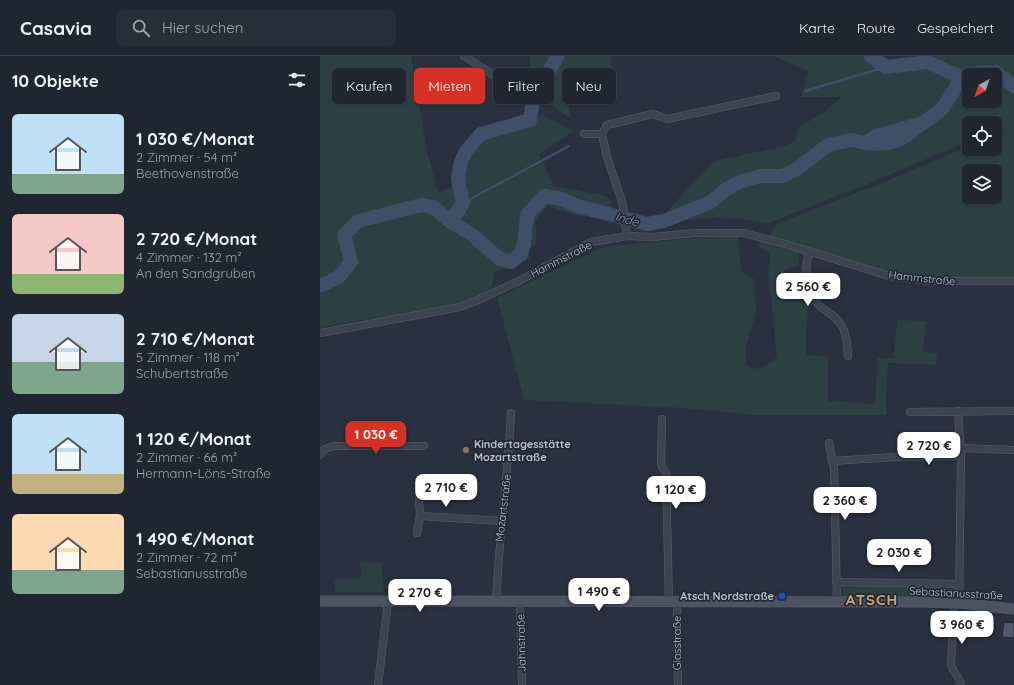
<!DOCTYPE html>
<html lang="de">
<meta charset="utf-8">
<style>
:root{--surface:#1f2531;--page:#272d39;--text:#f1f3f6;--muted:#a1a5ab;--line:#3c424d;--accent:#d93025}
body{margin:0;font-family:Quicksand,sans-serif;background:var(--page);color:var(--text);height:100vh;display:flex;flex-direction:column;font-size:15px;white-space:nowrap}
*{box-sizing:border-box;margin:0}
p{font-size:13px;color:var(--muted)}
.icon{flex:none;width:22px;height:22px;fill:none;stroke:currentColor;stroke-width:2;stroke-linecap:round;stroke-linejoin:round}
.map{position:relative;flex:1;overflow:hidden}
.side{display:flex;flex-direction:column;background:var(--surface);width:320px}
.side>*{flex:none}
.hud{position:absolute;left:12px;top:12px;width:380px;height:36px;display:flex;gap:8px}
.needle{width:26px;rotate:220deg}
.controls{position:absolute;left:642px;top:12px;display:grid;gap:8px}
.controls a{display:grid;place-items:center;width:40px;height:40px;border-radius:6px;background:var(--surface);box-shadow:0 1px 3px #0004,0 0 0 1px var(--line);font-size:20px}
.price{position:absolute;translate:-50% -34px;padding:0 9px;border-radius:8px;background:#fff;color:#222;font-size:13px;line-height:26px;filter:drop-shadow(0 1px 2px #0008)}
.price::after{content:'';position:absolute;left:50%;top:24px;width:12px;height:9px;margin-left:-6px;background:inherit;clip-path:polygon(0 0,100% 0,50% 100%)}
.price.current{background:var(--accent);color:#fff}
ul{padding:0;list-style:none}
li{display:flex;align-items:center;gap:12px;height:100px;padding:0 12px}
li span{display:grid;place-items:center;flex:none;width:112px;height:80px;border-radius:6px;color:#555}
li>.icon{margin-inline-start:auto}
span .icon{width:48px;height:48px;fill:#fffc;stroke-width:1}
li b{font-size:17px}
h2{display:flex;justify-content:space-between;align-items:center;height:48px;padding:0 12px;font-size:17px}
.tag{padding:0 14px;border-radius:6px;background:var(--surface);box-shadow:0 1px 3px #0004,0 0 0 1px var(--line);font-size:14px;line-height:36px}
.tag.current{background:var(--accent);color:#fff}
header{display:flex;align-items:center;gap:24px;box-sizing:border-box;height:56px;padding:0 20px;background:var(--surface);border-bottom:1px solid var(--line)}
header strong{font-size:19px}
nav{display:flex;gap:22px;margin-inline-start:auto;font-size:14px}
.search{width:280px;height:36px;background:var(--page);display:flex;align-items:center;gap:10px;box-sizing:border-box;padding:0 14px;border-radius:6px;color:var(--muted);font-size:15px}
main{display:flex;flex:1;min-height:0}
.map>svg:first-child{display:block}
</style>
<header>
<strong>Casavia</strong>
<div class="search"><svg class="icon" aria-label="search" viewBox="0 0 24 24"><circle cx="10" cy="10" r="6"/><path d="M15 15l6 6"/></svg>Hier suchen</div>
<nav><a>Karte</a><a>Route</a><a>Gespeichert</a></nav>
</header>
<main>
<section class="side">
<h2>10 Objekte<svg class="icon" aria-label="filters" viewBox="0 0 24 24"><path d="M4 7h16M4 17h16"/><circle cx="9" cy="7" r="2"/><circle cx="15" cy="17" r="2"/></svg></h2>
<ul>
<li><span style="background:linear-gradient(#bfe0f5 75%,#7fa58c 0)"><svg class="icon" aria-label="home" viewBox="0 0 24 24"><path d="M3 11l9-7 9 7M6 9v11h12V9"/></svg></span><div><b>1 030 €/Monat</b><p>2 Zimmer · 54 m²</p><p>Beethovenstraße</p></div></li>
<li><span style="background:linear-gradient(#f6c9c9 75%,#8fb573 0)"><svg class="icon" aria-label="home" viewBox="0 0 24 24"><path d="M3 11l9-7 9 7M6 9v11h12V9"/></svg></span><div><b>2 720 €/Monat</b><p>4 Zimmer · 132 m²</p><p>An den Sandgruben</p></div></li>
<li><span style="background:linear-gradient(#c9d6e8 60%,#7fa58c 0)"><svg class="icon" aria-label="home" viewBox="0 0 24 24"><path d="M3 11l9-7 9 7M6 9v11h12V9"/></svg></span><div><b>2 710 €/Monat</b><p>5 Zimmer · 118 m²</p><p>Schubertstraße</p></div></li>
<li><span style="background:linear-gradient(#bfe0f5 75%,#c2b280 0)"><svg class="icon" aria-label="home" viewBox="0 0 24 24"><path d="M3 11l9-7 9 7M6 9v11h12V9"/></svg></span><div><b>1 120 €/Monat</b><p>2 Zimmer · 66 m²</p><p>Hermann-Löns-Straße</p></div></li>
<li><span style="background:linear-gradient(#ffd9b3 70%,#7fa58c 0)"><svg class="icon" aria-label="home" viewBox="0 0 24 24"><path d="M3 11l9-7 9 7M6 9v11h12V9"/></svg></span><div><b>1 490 €/Monat</b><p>2 Zimmer · 72 m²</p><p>Sebastianusstraße</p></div></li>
</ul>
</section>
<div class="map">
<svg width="694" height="629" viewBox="0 0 694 629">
<rect width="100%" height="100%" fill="#293141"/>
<!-- green -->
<path fill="#2c3f43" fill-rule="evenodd" d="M0 0H91L106 91 118 137 130 132 135 125 139 126 142 112 149 96 162 80 214 67 221 58 254 75 219 98 221 103 208 111V114L223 106 233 130 287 140 299 164 270 159 263 161 227 150 215 166 217 187 207 195 210 202 174 216 172 233 140 247 106 254 0 271Z
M209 0H292L290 14 243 22 251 63 209 34 213 28Z
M453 0H553L556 16 603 13 648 18 654 19H649V45H675V26L694 35V222C670 223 645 224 620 223 561 220 504 198 449 180L456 168 555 130 649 90V93H675V81L687 78 675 76V67H649V85L543 130 448 167 421 163 397 162 337 166 394 105 465 90 475 85 479 71 503 57 522 41H481L489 15ZM649 115H675V141H649Z
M612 0H694V22L678 9 668 10 646 16 637 15 623 7 611 4Z
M418 180 421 215 434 223 436 255 426 290V309L432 313 445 311 457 301 448 214 450 197 441 193 435 182 479 196V210L464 214V231L483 232 488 250 486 299 508 300V345L555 348 558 302H574L577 264 606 265 603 296 617 298 616 309 568 307 566 359H436L363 352 204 344 177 242 284 191 376 182Z
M40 506 62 507 64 536H15V523L41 522Z
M589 529H635L636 536 628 542H524L523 531Z"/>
<!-- water -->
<path fill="#414e68" d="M678 9 694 22V35L675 26V19H663L660 12Z"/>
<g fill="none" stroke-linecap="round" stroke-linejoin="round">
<!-- stream -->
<path stroke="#414e68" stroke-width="2.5" d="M485 35 566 11
M143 147 249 90"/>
<!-- river -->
<path stroke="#414e68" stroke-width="14" d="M551 0 566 11 608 6 642 22
M545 87C572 89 578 87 599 70
M131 166 143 147 138 123 141 105 147 94 161 78 210 64 213 42 238 0
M0 230 19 221 31 206 24 179 38 165 101 149 113 151 131 166 151 178 180 203 191 206 201 198 204 188 207 159 224 140 241 143 257 150 327 168 344 165 391 146 405 134 419 126 441 120H463L477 113 508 89 531 84 545 87 556 80 603 67 622 53 642 22 648 18 669 16 680 20 694 30"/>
</g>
<!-- building -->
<path fill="#505869" stroke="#242b38" d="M684 566 694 567V582L682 581Z"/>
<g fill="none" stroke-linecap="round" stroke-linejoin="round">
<defs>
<path id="minor" d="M144 0 195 33 209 31
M195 33 205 41
M264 78H282
M307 180 302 145 287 101 282 78 287 69 333 58 347 63 456 40
M489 196C484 215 485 236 501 251 507 256 515 260 520 267 527 277 527 288 528 300
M0 277 140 251 158 244 199 225 271 186 307 180 332 181 375 177H424L462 187 569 220 610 225H694
M638 355 641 400 639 547
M590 356 694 355
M342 363 341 409 346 417 349 545
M509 387 512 405 514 410 517 546
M641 392 694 394
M0 399 3 394 13 390H104
M512 405 576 401 641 400
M99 443 100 460
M97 477 100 460 183 465
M516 526 640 528
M357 545 358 629
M176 546C179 483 188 420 191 357
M200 546 202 629
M634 547 631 609C633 617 640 622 641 629
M58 629 68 546"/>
<path id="secondary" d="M0 545 606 546 639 547 694 553"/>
</defs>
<!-- minor casing -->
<use href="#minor" stroke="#585f6b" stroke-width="8"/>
<!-- secondary casing -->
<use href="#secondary" stroke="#585f6b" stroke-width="11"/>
<!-- minor -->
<use href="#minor" stroke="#3d4451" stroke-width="7"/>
<!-- secondary -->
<use href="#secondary" stroke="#4c5363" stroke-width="10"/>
</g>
<!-- markers -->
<circle fill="#8d6e63" stroke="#222936" stroke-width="1.5" cx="146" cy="394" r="4"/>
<rect fill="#1a4fb4" stroke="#222936" stroke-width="1.5" x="458" y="536" width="8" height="8" rx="2"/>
<g text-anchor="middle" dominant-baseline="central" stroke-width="3.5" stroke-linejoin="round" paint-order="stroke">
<!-- street labels -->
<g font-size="11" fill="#babfcb" stroke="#222936">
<text transform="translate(241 203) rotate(-27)">Hammstraße</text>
<text transform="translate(602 222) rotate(6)">Hammstraße</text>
<text transform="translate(183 452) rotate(-83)">Mozartstraße</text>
<text transform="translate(636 537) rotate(3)">Sebastianusstraße</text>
<text transform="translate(201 587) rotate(-91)">Jahnstraße</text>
<text transform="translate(357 587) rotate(-90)">Glasstraße</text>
</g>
<!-- poi labels -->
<g font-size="11" font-weight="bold" fill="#babfcb" stroke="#222936" text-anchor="start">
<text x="154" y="388">Kindertagesstätte<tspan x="154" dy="13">Mozartstraße</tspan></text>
<text x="454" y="540" text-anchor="end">Atsch Nordstraße</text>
</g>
<!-- water labels -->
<g font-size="12" font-style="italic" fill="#8593af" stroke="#222936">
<text transform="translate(307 163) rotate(15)">Inde</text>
</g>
<!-- district labels -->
<g font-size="15" font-weight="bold" letter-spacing="1" fill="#cea272" stroke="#222936">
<text x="552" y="543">ATSCH</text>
</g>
</g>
</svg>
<div class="controls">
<a><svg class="needle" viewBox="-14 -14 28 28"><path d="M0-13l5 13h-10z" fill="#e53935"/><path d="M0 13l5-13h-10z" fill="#a1a5ab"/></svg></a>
<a><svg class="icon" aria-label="locate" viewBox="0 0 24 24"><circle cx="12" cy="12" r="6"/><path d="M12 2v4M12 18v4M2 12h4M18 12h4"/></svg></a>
<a><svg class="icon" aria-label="layers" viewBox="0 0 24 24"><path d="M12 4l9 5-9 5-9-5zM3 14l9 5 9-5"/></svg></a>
</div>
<b class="price" style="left:488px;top:251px">2 560 €</b>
<b class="price current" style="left:56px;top:399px">1 030 €</b>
<b class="price" style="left:609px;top:410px">2 720 €</b>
<b class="price" style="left:126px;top:452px">2 710 €</b>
<b class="price" style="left:356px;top:454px">1 120 €</b>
<b class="price" style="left:525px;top:465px">2 360 €</b>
<b class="price" style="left:579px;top:517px">2 030 €</b>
<b class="price" style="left:279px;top:556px">1 490 €</b>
<b class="price" style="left:100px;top:557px">2 270 €</b>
<b class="price" style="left:642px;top:589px">3 960 €</b>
<div class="hud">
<a class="tag">Kaufen</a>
<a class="tag current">Mieten</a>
<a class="tag">Filter</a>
<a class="tag">Neu</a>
</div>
</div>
</main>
